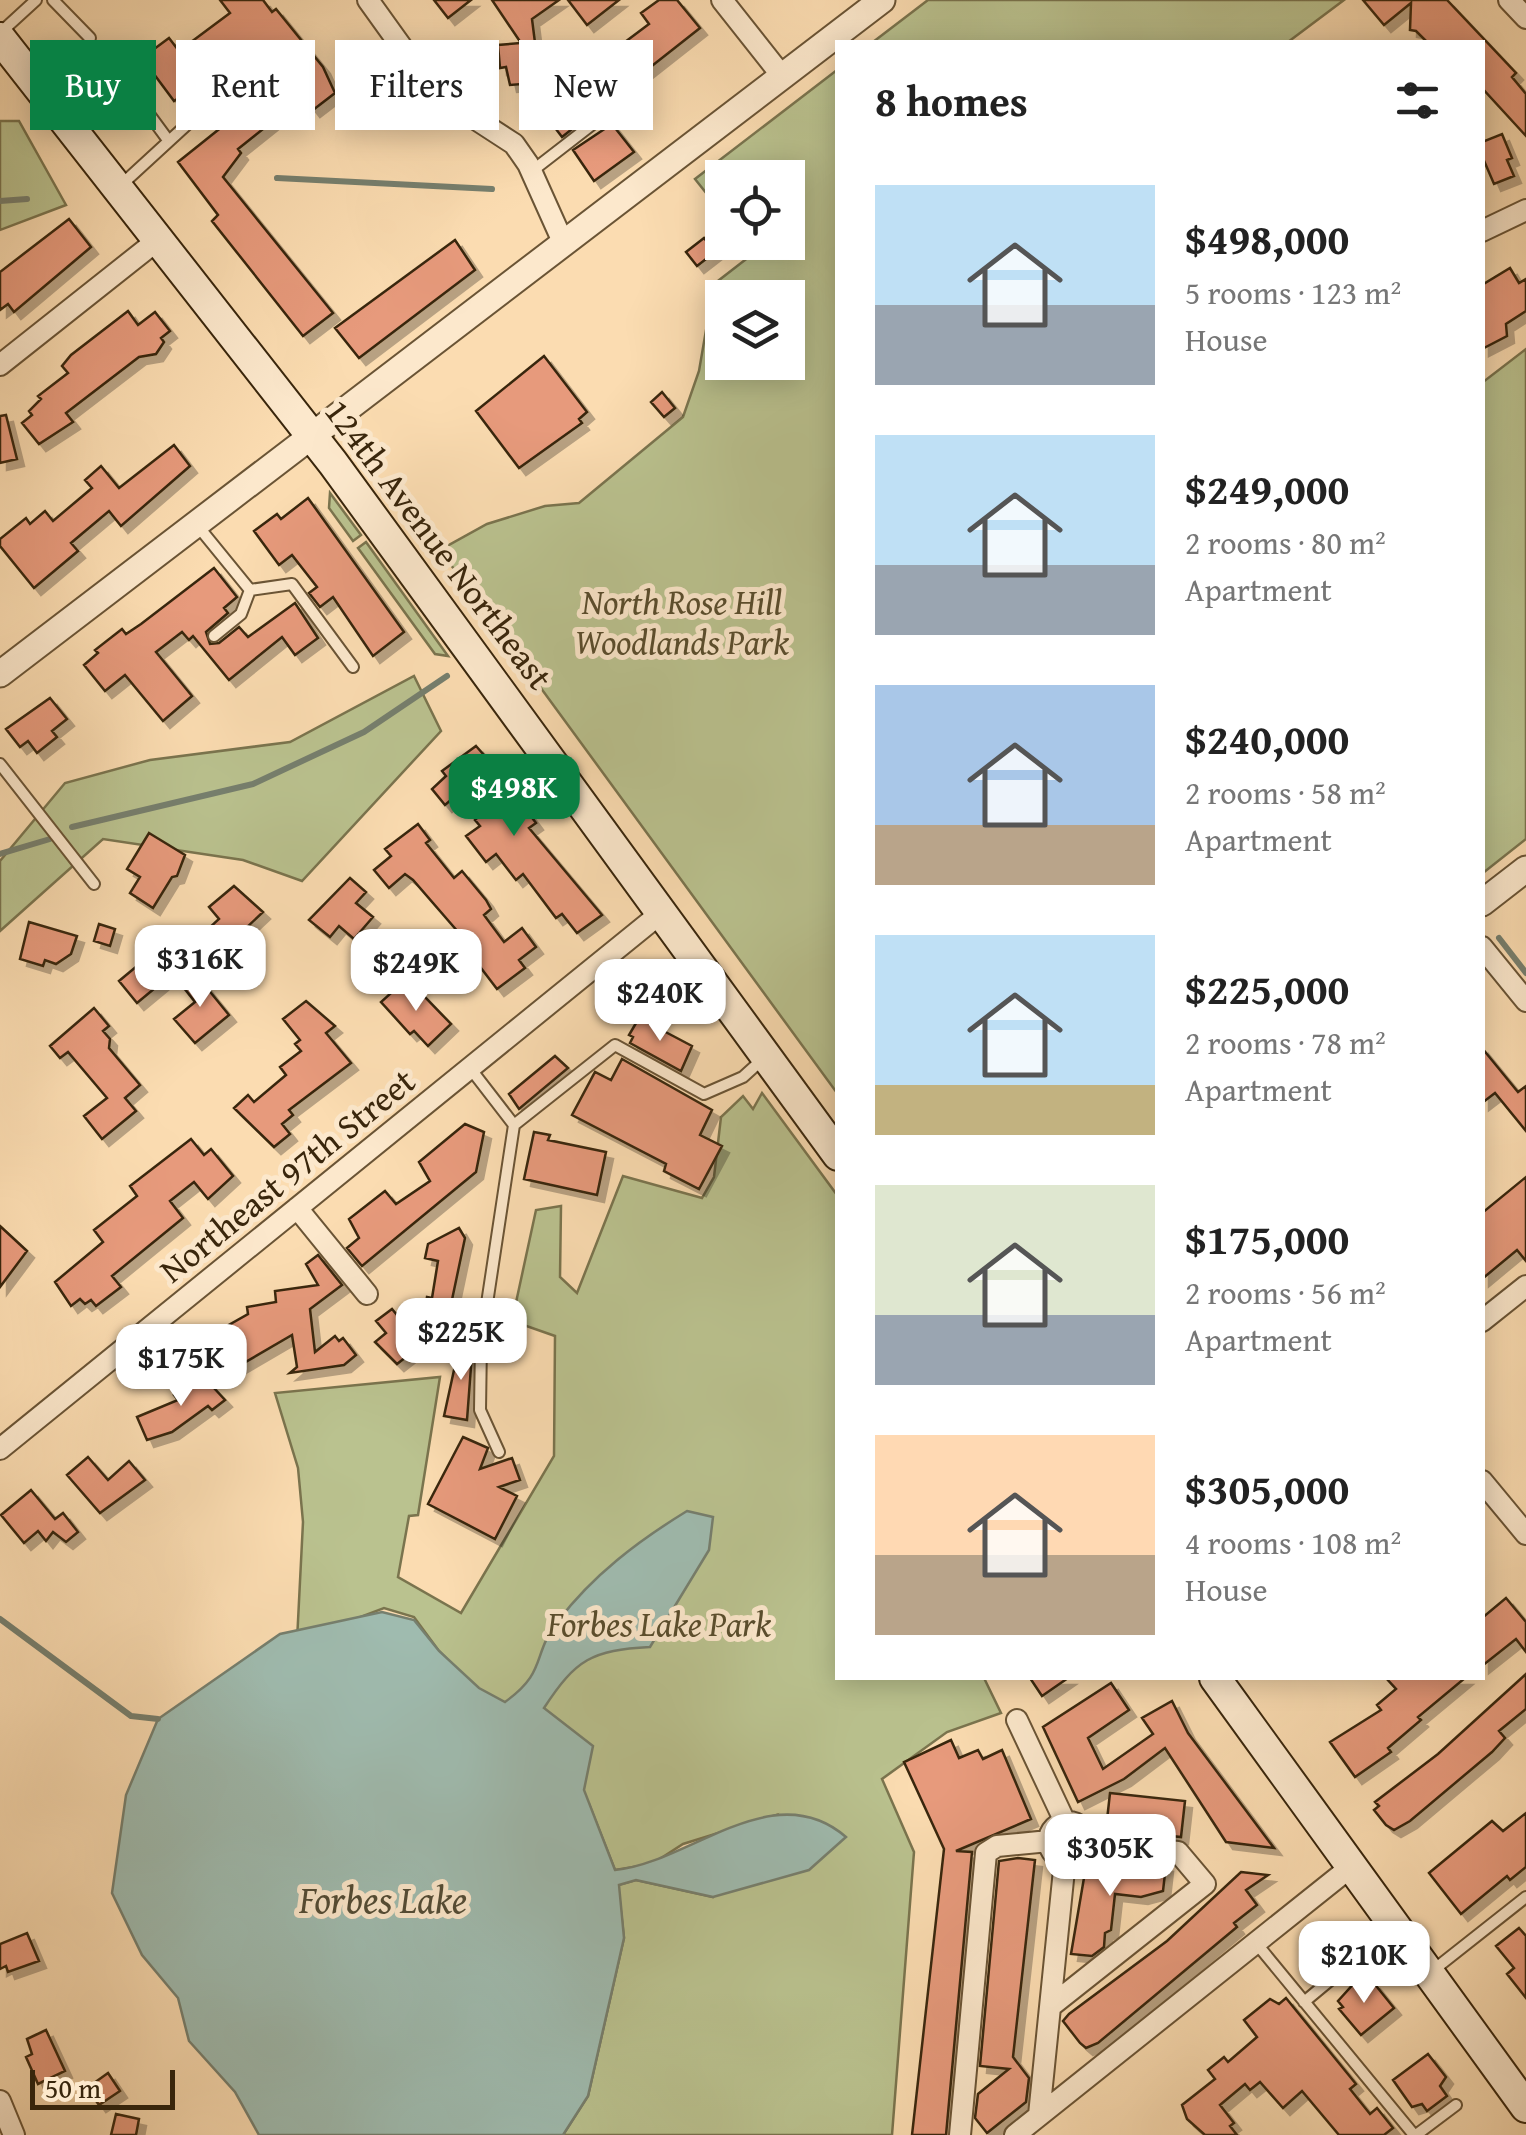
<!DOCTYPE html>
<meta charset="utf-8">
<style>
:root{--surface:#fff;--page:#f2f2f2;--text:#222;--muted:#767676;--accent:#0b8043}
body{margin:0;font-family:"Gentium Book Plus",serif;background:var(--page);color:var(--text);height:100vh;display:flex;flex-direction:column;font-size:38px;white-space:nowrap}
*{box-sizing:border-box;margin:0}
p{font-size:32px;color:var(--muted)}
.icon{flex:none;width:55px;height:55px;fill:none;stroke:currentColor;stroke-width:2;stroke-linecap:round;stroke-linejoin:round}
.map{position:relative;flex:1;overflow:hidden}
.drawer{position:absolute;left:835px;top:40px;width:650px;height:1640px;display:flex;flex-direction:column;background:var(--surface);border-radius:0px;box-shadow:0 5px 25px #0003}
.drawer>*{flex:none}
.hud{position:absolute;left:30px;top:40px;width:655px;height:90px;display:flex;gap:20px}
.controls{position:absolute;left:705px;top:160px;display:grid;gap:20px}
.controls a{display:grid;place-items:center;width:100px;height:100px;border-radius:0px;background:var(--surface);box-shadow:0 5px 25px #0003;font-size:50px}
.scale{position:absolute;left:30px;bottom:25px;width:145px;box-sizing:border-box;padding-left:10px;border:5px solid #39260c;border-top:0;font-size:28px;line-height:35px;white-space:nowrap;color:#39260c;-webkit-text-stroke:8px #fce8cc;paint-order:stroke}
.price{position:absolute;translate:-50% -85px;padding:0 22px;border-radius:20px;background:#fff;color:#222;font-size:32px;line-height:65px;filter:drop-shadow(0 2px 5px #0008)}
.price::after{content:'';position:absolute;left:50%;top:60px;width:30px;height:22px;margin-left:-15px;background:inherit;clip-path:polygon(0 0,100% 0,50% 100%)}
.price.on{background:var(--accent);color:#fff}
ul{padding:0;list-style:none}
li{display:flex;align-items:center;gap:30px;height:250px;padding:0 40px}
li span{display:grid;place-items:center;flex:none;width:280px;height:200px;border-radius:0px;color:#555}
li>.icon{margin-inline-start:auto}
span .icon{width:120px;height:120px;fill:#fffc;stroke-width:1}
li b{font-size:42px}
h2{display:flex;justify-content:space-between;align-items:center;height:120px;padding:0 40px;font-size:42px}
.chip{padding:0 35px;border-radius:0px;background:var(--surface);box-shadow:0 5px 25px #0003;font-size:35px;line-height:90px}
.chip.on{background:var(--accent);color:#fff}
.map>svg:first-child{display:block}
</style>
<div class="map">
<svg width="1526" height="2135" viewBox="0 0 1526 2135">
<defs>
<filter id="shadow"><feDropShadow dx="7" dy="7" stdDeviation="0" flood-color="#0004"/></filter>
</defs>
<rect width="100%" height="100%" fill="#fbdcb1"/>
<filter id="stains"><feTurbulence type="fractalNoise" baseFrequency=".002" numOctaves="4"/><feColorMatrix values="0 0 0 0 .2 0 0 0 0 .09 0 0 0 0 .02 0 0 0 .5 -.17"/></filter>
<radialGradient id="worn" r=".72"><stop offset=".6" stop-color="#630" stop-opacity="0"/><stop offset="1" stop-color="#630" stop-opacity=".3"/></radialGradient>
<!-- green -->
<path fill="#bac28f" stroke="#7a744e" stroke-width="2.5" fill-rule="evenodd" d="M928 0H1344L1288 42H873Z
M837 70V1093L440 550 487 524 545 506 579 503 683 417 699 371 714 284 754 253 746 243 788 242V178H722V213L695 179ZM722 298H788V362H722Z
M0 121H19L66 205 0 230Z
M1526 349V839L1483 873V382Z
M330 493 361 535 353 541 329 508Z
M366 542 448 656 435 654 358 548Z
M414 676 441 731 302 881 243 860 103 839 0 931V861L65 783 150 760 290 742Z
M762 1093 837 1195 838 1678H984L1001 1713 947 1732 882 1779 914 1852 892 2135H563L588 2096 624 1938 618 1885 636 1880 713 1897 776 1815 683 1844 652 1864 615 1870 589 1804 439 1651 414 1617 384 1608 297 1641 303 1522 298 1468 275 1393 440 1377 418 1515 409 1516 398 1577 461 1613 554 1456 555 1336 512 1321 536 1210 561 1206 560 1277 577 1293 623 1176 702 1198 714 1177 721 1117 743 1096 753 1109Z"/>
<!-- water -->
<path fill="#9fbbaf" stroke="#767f6e" stroke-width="2.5" d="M687 1511 713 1517 709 1550 650 1647C592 1650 576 1659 544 1708L593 1746 584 1790 615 1870C690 1863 773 1774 846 1837L809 1870 713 1897 636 1880 619 1885 624 1938 588 2096 563 2135H259L235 2092 189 2041 178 1998 142 1955 112 1893 126 1795 158 1719 280 1634 382 1612 414 1620 439 1651 479 1688 505 1702C548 1671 531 1656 558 1621 593 1575 638 1541 687 1511Z"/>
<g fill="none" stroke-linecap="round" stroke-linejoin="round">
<!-- stream -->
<path stroke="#767f6e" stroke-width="6" d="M277 178 492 189
M0 201 27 199
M72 827 253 784 364 732 447 676
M0 854 50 839
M1499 938 1526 973
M0 1619 131 1716 158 1719"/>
</g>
<!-- building -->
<path fill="#e79a7c" stroke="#39260c" stroke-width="2.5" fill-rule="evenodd" filter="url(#shadow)" d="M220 0H263L272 12 276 9 323 67 335 93 313 110 306 101H298L238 149 241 153 223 177 333 313 303 336 212 221 218 215 178 162 223 126 215 116 225 100 224 92 216 88 207 94 200 84 174 101 142 58 169 38 179 51 230 13ZM257 48 278 75 253 95 250 91 242 97 224 73Z
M434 0H471L448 18Z
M492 0H559L532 19 541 90 561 75 591 114 562 137 522 84 510 85 506 67 500 68 498 45 521 43Z
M568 0H619L587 25Z
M659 0H677L700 28 615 95 593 66 649 24 641 13Z
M1363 0H1447L1516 73 1512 77 1526 94V136L1482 88V42H1427L1416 31 1410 30 1411 3 1384 25Z
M612 124 634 152 594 181 573 150Z
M1502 134 1512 158 1507 160 1514 176 1494 184 1482 156V142Z
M69 219 91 247 14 312 8 304 0 310V272Z
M704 238 715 252 697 266 686 252Z
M455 240 475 270 359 358 335 328Z
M1510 268 1519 283 1526 279V311L1506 324 1507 336 1482 349V285Z
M128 311 138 325 155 312 170 331 161 338 164 342 156 354 139 357 66 413 73 422 39 444 22 423 32 415 29 411 41 399 38 396 68 373 62 366 71 355Z
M544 356 587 412 579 419 582 423 519 468 476 411Z
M662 392 675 408 664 417 651 402Z
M6 415 17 459 0 463V416Z
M174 445 190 466 121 526 109 511 71 543 78 551 34 588 0 546V539L26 518 30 524 45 511 53 521 92 488 85 480 101 466 119 488Z
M308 498 404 632 373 656 333 597 320 607 309 593 317 587 292 555 279 565 254 531 277 514 281 519Z
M214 568 237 597 224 608 228 613 206 632 210 644 219 643 239 627 248 637 295 603 318 638 295 655 282 637 229 680 193 636 189 640 182 632 156 652 192 696 163 721 125 675 105 691 84 665 98 653 95 650 122 629 126 634 141 624Z
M50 698 67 719 52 731 57 737 37 753 28 741 20 747 6 729Z
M476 746 492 764 483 772 503 797 512 791 536 823 529 828 602 915 577 933 562 914 556 918 523 874 516 880 496 854 486 862 466 836 480 826 475 820 479 816 459 793 445 805 432 789 446 776 442 771Z
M418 824 430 840 426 843 454 878 462 871 486 900 491 909 484 915 504 942 522 928 536 947 519 960 525 968 497 989 468 951 472 948 413 880 405 874 389 888 374 870 391 856 385 849Z
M149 833 185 855 177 876 172 877 153 908 130 893 140 877 127 869Z
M350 878 366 892 356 903 373 917 354 939 339 926 330 937 309 920Z
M234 886 263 912 225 948 208 929 219 919 209 907Z
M29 922 77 936 71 954 56 964 45 960 43 966 20 959Z
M99 924 115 929 110 946 94 941Z
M143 961 161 983 137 1003 119 981Z
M194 972 229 1015 195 1043 174 1019 195 1002 180 983Z
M402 983 414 997 420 992 451 1024 428 1046 414 1031 410 1034 381 1002Z
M306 1001 335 1026 326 1033 351 1063 289 1110 293 1115 282 1124 290 1134 274 1147 234 1108 248 1095 254 1102 286 1075 280 1067 301 1051 295 1044 300 1040 283 1019Z
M94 1008 109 1026 103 1031 110 1039 109 1048 140 1085 125 1098 136 1111 102 1139 84 1116 107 1098 68 1052 60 1058 50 1046Z
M639 1018 692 1046 681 1071 630 1043 633 1037 629 1035Z
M1482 1048 1518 1092 1526 1086V1131L1495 1093 1482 1103Z
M555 1056 568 1068 519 1109 509 1094Z
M622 1059 712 1110 700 1135 722 1146 699 1189 664 1171 666 1164 572 1115 595 1072 611 1080Z
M465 1124 484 1132 476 1172 362 1266 347 1248 359 1238 349 1219 385 1191 396 1204 430 1181 419 1162Z
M534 1132 550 1135 548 1140 606 1152 597 1195 524 1179Z
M191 1139 204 1155 211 1149 233 1176 208 1199 194 1182 170 1201 183 1218 112 1276 121 1287 96 1306 91 1300 85 1304 80 1299 71 1306 55 1282 103 1242 94 1230 137 1196 130 1186Z
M1526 1177V1261L1517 1250 1482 1279V1213Z
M0 1226 27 1251 0 1287Z
M459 1228 465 1238 445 1333 438 1332 397 1364 375 1342 386 1333 376 1321 392 1309 412 1333 417 1303 426 1304 427 1297 432 1298 438 1261 425 1258 428 1244Z
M318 1255 342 1285 310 1309 315 1352 335 1336 339 1341 343 1338 356 1355 344 1365 290 1373 297 1367 292 1335 237 1367 222 1340 232 1335 227 1326 248 1314 247 1307 276 1302 275 1291 318 1285 306 1264Z
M461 1338 473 1340 467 1420 444 1416Z
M201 1374 225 1400 212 1410 208 1406 172 1432 147 1440 137 1417 178 1400 174 1395Z
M463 1437 488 1448 480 1469 512 1458 520 1480 499 1487 517 1496 495 1539 428 1504Z
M88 1457 108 1480 129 1461 145 1480 100 1513 67 1475Z
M31 1490 55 1519 63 1513 78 1532 66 1542 53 1532 46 1541 38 1531 24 1543 1 1515Z
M1506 1598 1526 1622V1652L1516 1639 1482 1666V1618Z
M1526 1674V1709L1499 1731 1505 1738 1492 1752 1410 1821 1394 1830 1386 1825 1374 1810 1379 1806 1375 1802 1438 1754Z
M1030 1678H1068L1042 1696Z
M1386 1678H1465L1418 1717 1421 1720 1388 1748 1391 1752 1355 1777 1330 1742 1381 1710 1377 1705 1396 1689Z
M1111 1683 1129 1710 1088 1738 1103 1769 1153 1734 1142 1718 1172 1701 1188 1733 1274 1848 1226 1842 1165 1748 1124 1779 1078 1802 1043 1727Z
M951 1740 959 1758 978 1750 983 1759 1002 1750 1031 1819 956 1851 972 1852 946 2135H912L944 1849 904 1762Z
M1110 1793 1185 1801 1181 1837 1106 1829Z
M1526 1813V1867L1510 1880 1507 1876 1461 1914 1429 1873 1492 1821 1503 1831Z
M1018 1858 1035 1860 1013 2057 1029 2078 1026 2102 987 2133 975 2118 978 2094 1009 2069 980 2066 999 1861Z
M1099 1861 1166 1865 1163 1891 1141 1897 1115 1894 1111 1930 1105 1933 1104 1947 1092 1956 1071 1954 1085 1872Z
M1241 1872 1268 1875 1246 1890 1257 1905 1234 1923 1237 1927 1098 2043 1086 2048 1080 2043 1063 2021 1069 2014 1167 1941Z
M1519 1928 1526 1936V1998L1507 1974 1514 1968 1496 1946Z
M27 1933 39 1961 8 1972 6 1966 0 1969V1944Z
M1358 1979 1364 1986 1373 1982 1394 2008 1361 2035 1339 2009 1343 2007 1338 2001Z
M1286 1998 1356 2084 1350 2089 1370 2114 1377 2108 1393 2128 1384 2135H1339L1302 2091 1283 2108 1260 2082 1250 2090 1245 2084 1220 2105 1234 2123 1230 2126 1237 2135H1205L1187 2119 1182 2105 1215 2079 1208 2070 1224 2057 1228 2062 1257 2037 1244 2020 1270 1999 1279 2004Z
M46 2030 65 2071 38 2084 26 2057 32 2054 27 2039Z
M1428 2054 1446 2077 1440 2086 1447 2096 1427 2111 1422 2104 1412 2107 1393 2080Z
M108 2073 120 2091 99 2105 87 2088Z
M116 2114 139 2119 136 2135H111Z"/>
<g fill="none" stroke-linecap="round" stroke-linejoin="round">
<defs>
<path id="service" d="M53 0 90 38
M1 32 36 0
M129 87 168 140
M532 171 625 99
M119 187 217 97
M197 525 250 590 292 584 353 667
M214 636 241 614 250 590
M0 764 94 884
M470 1068 514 1125
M499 1452 480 1410 481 1343 514 1125 615 1045 704 1094 743 1077 764 1058
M1256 1943 1414 2135
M1431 1972 1526 1897
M1304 2002 1346 1967
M1416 2135 1456 2105"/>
<path id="minor" d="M368 0 434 92 514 144 528 164 563 242
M722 0 782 76
M1509 0 1526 18
M1482 231 1526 210
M0 365 159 239
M1482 947 1526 1001
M297 1208 367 1294
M1482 1321 1526 1286
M0 1449 661 913
M1482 1481 1526 1534
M1017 1720 1065 1822
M1049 1841a19 19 0 1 1 38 0a19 19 0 1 1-38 0Z
M1051 2006 1205 1884 1178 1852 1088 1844
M0 2101 14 2135
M1039 2115 1065 1860
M960 2135 986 1853 997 1846 1049 1841
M1015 2135 1352 1866"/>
<path id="tertiary" d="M0 674 882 0
M1482 903 1526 869"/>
<path id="secondary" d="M0 38 333 463 838 1155
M1215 1678 1526 2107"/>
</defs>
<!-- service casing -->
<use href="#service" stroke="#6a5435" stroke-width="14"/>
<!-- minor casing -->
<use href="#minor" stroke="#6a5435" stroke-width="24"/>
<!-- tertiary casing -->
<use href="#tertiary" stroke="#6a5435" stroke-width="29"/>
<!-- secondary casing -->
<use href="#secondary" stroke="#39260c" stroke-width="34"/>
<!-- service -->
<use href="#service" stroke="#fce8cc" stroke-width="10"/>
<!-- minor -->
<use href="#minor" stroke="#fce8cc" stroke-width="20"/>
<!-- tertiary -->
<use href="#tertiary" stroke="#fce8cc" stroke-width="25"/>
<!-- secondary -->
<use href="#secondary" stroke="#fce8cc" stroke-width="30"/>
</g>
<g text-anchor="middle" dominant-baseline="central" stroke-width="10" stroke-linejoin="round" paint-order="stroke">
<!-- street labels -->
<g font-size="35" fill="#39260c" stroke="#fce8cc">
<text transform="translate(439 544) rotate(53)">124th Avenue Northeast</text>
<text transform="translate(287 1175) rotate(-39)">Northeast 97th Street</text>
</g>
<!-- park labels -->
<g font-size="35" font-style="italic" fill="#594d2d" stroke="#fce8cc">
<text x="682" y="601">North Rose Hill<tspan x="682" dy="40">Woodlands Park</tspan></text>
<text x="659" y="1623">Forbes Lake Park</text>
</g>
<!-- water labels -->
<g font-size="38" font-style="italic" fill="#524b35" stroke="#fce8cc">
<text x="383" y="1899">Forbes Lake</text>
</g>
</g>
<rect width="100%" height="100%" filter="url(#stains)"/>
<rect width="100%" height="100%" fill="url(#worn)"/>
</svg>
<div class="controls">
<a><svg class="icon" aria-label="locate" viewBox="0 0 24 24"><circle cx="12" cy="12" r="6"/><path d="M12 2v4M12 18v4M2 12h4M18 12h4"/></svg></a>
<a><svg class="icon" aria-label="layers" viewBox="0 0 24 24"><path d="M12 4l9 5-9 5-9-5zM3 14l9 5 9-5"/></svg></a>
</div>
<div class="scale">50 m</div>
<b class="price on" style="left:514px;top:839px">$498K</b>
<b class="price" style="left:200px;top:1010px">$316K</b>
<b class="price" style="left:416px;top:1014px">$249K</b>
<b class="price" style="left:660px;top:1044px">$240K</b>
<b class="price" style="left:461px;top:1383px">$225K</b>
<b class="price" style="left:181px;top:1409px">$175K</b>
<b class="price" style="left:1110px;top:1899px">$305K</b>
<b class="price" style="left:1364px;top:2006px">$210K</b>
<div class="hud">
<a class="chip on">Buy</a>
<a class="chip">Rent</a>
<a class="chip">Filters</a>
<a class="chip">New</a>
</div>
<section class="drawer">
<h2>8 homes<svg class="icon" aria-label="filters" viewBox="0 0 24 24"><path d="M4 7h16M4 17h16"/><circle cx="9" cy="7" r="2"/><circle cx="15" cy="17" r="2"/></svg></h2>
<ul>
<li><span style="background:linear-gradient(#bfe0f5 60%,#9aa5b1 0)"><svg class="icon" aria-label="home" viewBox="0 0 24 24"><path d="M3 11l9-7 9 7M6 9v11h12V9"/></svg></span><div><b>$498,000</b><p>5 rooms · 123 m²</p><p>House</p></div></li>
<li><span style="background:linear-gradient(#bfe0f5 65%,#9aa5b1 0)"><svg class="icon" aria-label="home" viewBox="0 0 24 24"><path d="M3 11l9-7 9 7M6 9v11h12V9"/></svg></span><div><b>$249,000</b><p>2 rooms · 80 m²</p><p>Apartment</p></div></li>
<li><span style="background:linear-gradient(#a9c7e8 70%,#b9a48a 0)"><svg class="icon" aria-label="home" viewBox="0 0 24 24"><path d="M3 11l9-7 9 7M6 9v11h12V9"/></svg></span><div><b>$240,000</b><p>2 rooms · 58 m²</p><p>Apartment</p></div></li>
<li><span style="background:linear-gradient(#bfe0f5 75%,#c2b280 0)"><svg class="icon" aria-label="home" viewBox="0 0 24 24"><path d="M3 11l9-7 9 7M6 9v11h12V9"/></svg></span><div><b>$225,000</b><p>2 rooms · 78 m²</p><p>Apartment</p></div></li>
<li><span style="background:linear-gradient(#dfe7d0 65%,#9aa5b1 0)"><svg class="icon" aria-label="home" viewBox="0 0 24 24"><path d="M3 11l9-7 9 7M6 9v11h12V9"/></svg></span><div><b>$175,000</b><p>2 rooms · 56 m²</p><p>Apartment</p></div></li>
<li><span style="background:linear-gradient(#ffd9b3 60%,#b9a48a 0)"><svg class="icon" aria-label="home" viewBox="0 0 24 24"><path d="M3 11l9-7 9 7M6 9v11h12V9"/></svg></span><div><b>$305,000</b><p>4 rooms · 108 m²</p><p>House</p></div></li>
</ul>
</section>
</div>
